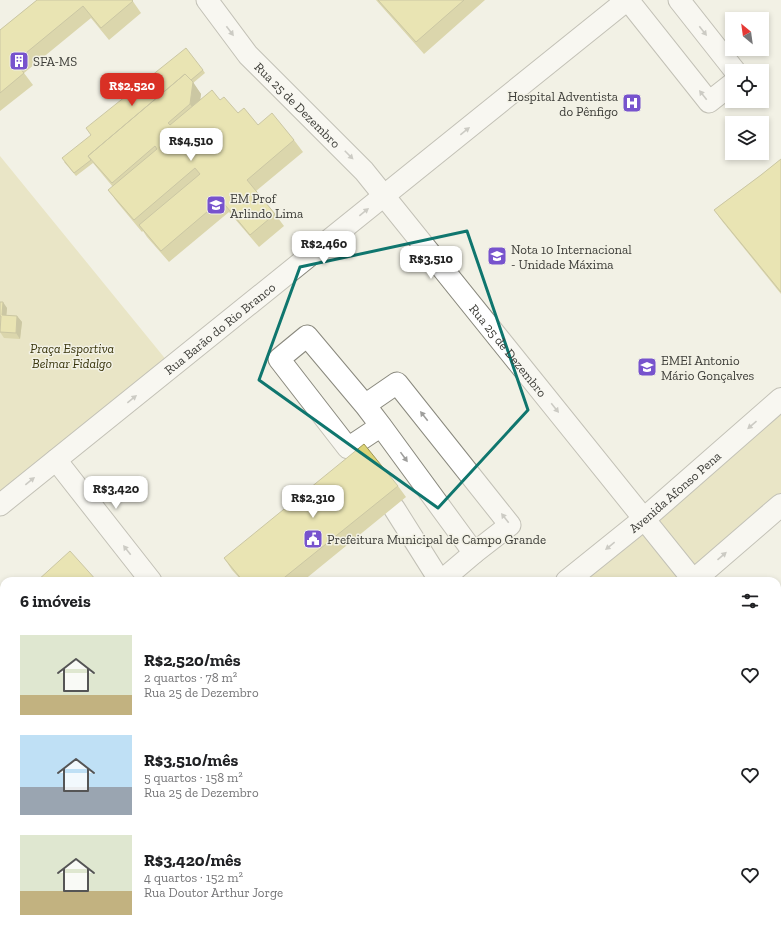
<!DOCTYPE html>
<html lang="pt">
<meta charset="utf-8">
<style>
:root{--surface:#fff;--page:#f6f6f6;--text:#202124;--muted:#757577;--accent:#d93025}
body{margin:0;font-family:"Zilla Slab",serif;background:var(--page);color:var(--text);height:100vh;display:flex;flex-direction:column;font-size:15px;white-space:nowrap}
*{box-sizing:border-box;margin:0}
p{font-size:13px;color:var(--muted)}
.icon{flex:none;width:22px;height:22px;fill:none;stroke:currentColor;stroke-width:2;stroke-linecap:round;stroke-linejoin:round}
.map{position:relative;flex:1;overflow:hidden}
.side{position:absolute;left:0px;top:577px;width:781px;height:356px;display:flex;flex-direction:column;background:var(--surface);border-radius:12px 12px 0 0;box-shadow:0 2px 6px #0003}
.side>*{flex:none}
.needle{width:26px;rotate:331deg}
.buttons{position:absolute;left:725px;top:12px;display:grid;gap:8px}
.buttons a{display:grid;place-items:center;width:44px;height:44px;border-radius:0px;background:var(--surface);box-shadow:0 2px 6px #0003;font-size:20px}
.price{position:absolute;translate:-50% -34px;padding:0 9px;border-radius:8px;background:#fff;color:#222;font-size:13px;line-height:26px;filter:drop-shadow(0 1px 2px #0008)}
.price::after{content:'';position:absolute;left:50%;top:24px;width:12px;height:9px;margin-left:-6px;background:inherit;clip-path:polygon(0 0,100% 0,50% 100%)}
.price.selected{background:var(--accent);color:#fff}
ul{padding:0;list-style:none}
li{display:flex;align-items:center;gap:12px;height:100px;padding:0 20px}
li span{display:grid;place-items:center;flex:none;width:112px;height:80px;border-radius:0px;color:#555}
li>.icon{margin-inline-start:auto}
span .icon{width:48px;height:48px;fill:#fffc;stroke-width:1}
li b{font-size:17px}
h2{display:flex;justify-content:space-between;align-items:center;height:48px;padding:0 20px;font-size:17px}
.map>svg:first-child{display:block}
</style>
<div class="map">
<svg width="781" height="933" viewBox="0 0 781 933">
<rect width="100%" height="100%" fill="#f2f1e5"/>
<!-- green -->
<path fill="#ded89f" d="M0 156 172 367 0 505Z
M781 399V505L693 581H568Z
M142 929H265L260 933H138Z"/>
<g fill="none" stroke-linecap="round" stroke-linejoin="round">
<defs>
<g id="minor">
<path id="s1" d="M207 0 248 55 364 171 694 581"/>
<path d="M628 0 709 102 732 84"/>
<path d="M679 0 735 71"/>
<path d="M365 405 397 383 510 525 474 553 381 426 365 405 307 336 279 359 348 448 381 426"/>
<path d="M56 460 151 581"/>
<path id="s2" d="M0 505 627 0"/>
<path d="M394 508 440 581"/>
<path d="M441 581 474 553"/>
<path d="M777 693 781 699"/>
<path d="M441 929 444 933"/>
</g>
<g id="major">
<path id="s3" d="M567 581 644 519 781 399"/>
<path d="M693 581 781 505"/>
<path d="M138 933 142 929"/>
<path d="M260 933 265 929"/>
</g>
</defs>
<!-- minor casing -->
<use href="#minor" stroke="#89887d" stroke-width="23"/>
<!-- major casing -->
<use href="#major" stroke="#89887d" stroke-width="24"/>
<!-- minor -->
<use href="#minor" stroke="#fff" stroke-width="21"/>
<!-- major -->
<use href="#major" stroke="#fff" stroke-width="22"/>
</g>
<!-- wall -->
<path fill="#beb666" d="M37 0H132L141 13 109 40 91 18 24 73 33 85 0 111V30Z
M376 0H485L424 54Z
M203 70 205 73 193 83 201 94 200 100H220L238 113 258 125 294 140 303 152 256 191 275 214 284 226 259 247 229 212 169 262 147 237 143 231 142 232 117 202 108 190 113 187 93 163 76 176 64 162Z
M781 159V294L722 221 714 210 761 175Z
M0 302 7 308 6 315 17 316 22 322 20 339 4 338 0 332 1 322H0Z
M398 486 406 497 303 581H242L232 570 224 558Z
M0 623 4 628V653L0 656Z
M0 898 4 903V929H68L63 933H0Z"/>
<!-- shaded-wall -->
<path fill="#9b9453" d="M193 82 201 94 198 116 190 104Z
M3 302 7 308 6 321 2 315Z
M17 316 22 322 20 339 16 333Z"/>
<!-- building -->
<path fill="#ddd477" stroke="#9b9453" d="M37 0H132L133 1 101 28 83 6 15 62 24 73 0 93V30Z
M378 0H464L416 42Z
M186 48 203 70 191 80 185 74 88 156 91 160 74 173 62 158 91 135 86 128Z
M185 74 193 82 190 104 168 123 170 125 212 90 220 100 224 97 238 113 244 108 258 125 272 113 294 140 247 180 275 214 250 235 221 200 161 251 139 225 200 174 195 168 134 220 108 190 157 149 155 146 112 183 88 156Z
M781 159V292L714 210 761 175Z
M0 302H3L2 315 17 316 16 333 0 332 1 316H0Z
M364 444 398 486 280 581H243L224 558Z
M70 551 97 581H37Z
M0 623 4 628V639L0 642Z
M4 657V702L0 697V660Z
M0 898 3 902 0 905Z
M4 912V929H59L54 933H0V916Z
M702 929H742L746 933H705Z"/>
<!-- one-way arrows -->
<defs><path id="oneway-solid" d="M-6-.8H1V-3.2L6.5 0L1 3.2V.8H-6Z"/></defs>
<g fill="#9e9e9c">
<use href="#oneway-solid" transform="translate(230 31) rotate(53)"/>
<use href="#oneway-solid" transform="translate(703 31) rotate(52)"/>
<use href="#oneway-solid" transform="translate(703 95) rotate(-128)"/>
<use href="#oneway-solid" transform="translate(465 131) rotate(-39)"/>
<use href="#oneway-solid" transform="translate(349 155) rotate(45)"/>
<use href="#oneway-solid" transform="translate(364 212) rotate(-39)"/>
<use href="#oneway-solid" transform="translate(132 399) rotate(-39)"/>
<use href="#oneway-solid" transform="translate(555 408) rotate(51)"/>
<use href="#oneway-solid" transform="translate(424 416) rotate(-128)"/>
<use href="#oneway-solid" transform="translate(752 425) rotate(139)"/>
<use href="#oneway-solid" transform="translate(404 457) rotate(54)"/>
<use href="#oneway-solid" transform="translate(30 481) rotate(-39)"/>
<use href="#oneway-solid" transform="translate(505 518) rotate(-128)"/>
<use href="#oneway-solid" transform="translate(610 546) rotate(141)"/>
<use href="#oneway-solid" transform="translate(127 550) rotate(-128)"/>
<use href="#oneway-solid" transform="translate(722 556) rotate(-41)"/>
</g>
<!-- marked area -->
<path d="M0 0H781V933H0ZM467 231 528 410 438 508 259 380 300 267Z" fill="#f2f1e5" fill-opacity=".55" fill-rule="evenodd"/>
<path fill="none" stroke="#0f766e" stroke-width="3" stroke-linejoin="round" d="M467 231 528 410 438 508 259 380 300 267Z"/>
<!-- icons -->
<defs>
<symbol id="building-square" viewBox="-11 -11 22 22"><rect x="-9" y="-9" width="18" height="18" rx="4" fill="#7753cd" stroke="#f2f1e5"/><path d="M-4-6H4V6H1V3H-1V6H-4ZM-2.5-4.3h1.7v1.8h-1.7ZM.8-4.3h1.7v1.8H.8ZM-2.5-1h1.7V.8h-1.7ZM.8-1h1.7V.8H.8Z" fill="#fff"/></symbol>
<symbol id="hospital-square" viewBox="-11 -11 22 22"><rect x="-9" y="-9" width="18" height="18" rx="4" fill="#7753cd" stroke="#f2f1e5"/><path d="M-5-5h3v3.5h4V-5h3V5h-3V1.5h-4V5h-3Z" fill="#fff"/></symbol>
<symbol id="school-square" viewBox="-11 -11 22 22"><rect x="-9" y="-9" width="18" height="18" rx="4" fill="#7753cd" stroke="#f2f1e5"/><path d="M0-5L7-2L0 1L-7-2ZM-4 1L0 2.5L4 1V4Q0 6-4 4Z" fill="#fff"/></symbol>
<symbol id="civic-square" viewBox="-11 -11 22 22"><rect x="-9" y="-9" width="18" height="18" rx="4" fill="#7753cd" stroke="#f2f1e5"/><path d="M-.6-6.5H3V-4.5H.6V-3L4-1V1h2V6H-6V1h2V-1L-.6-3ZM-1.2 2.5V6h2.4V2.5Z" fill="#fff"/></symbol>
</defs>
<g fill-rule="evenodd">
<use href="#building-square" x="8" y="50" width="22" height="22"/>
<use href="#hospital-square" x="621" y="92" width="22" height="22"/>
<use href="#school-square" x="205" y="194" width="22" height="22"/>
<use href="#school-square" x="486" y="245" width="22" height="22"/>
<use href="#school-square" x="636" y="356" width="22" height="22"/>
<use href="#civic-square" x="302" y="528" width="22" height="22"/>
</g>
<g text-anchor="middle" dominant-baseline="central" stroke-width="3" stroke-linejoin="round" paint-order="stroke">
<!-- poi labels -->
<g font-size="13" fill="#3d3d38" stroke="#f2f1e5" text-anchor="start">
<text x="33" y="61">SFA-MS</text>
<text x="618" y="96" text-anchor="end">Hospital Adventista<tspan x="618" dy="15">do Pênfigo</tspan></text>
<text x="230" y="198">EM Prof<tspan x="230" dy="15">Arlindo Lima</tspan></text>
<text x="511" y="249">Nota 10 Internacional<tspan x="511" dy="15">- Unidade Máxima</tspan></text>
<text x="661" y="360">EMEI Antonio<tspan x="661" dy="15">Mário Gonçalves</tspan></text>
<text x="327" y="539">Prefeitura Municipal de Campo Grande</text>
</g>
<!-- street labels -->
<g font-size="13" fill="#3d3d38" stroke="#f2f1e5">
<text stroke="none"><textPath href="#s1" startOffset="139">Rua 25 de Dezembro</textPath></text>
<text stroke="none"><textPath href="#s2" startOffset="282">Rua Barão do Rio Branco</textPath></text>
<text stroke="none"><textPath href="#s1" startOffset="463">Rua 25 de Dezembro</textPath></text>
<text stroke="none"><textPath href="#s3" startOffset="140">Avenida Afonso Pena</textPath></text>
</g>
<!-- park labels -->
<g font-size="13" font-style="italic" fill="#39350c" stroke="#f2f1e5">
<text x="72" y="348">Praça Esportiva<tspan x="72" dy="15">Belmar Fidalgo</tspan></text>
</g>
</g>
</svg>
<div class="buttons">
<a><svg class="needle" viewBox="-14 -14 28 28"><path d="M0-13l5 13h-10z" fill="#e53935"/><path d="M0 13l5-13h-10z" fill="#757577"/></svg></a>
<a><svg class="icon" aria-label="locate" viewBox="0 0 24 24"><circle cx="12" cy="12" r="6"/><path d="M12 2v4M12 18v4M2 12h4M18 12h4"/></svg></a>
<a><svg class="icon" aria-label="layers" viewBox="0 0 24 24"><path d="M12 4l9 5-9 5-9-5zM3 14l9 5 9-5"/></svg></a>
</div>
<b class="price selected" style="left:132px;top:107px">R$2,520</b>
<b class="price" style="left:191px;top:162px">R$4,510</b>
<b class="price" style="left:324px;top:265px">R$2,460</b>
<b class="price" style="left:431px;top:280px">R$3,510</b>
<b class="price" style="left:116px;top:510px">R$3,420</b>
<b class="price" style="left:313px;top:519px">R$2,310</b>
<section class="side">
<h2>6 imóveis<svg class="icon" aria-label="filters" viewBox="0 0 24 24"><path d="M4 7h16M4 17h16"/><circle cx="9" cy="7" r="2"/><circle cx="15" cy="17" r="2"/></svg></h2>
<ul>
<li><span style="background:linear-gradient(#dfe7d0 75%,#c2b280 0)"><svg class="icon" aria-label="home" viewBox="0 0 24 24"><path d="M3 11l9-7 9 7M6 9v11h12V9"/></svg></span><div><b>R$2,520/mês</b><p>2 quartos · 78 m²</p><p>Rua 25 de Dezembro</p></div><svg class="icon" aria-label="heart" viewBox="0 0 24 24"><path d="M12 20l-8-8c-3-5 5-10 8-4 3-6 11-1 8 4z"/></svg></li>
<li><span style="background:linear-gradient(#bfe0f5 65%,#9aa5b1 0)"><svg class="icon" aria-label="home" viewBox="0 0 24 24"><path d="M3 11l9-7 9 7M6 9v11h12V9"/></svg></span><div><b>R$3,510/mês</b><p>5 quartos · 158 m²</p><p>Rua 25 de Dezembro</p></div><svg class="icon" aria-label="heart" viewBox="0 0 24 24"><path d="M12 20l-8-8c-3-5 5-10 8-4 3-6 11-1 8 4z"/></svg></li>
<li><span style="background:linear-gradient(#dfe7d0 70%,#c2b280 0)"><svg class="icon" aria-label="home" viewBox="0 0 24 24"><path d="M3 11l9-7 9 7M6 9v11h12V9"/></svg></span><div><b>R$3,420/mês</b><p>4 quartos · 152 m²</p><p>Rua Doutor Arthur Jorge</p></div><svg class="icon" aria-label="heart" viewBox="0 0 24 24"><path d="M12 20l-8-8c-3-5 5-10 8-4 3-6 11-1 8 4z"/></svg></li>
</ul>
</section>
</div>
